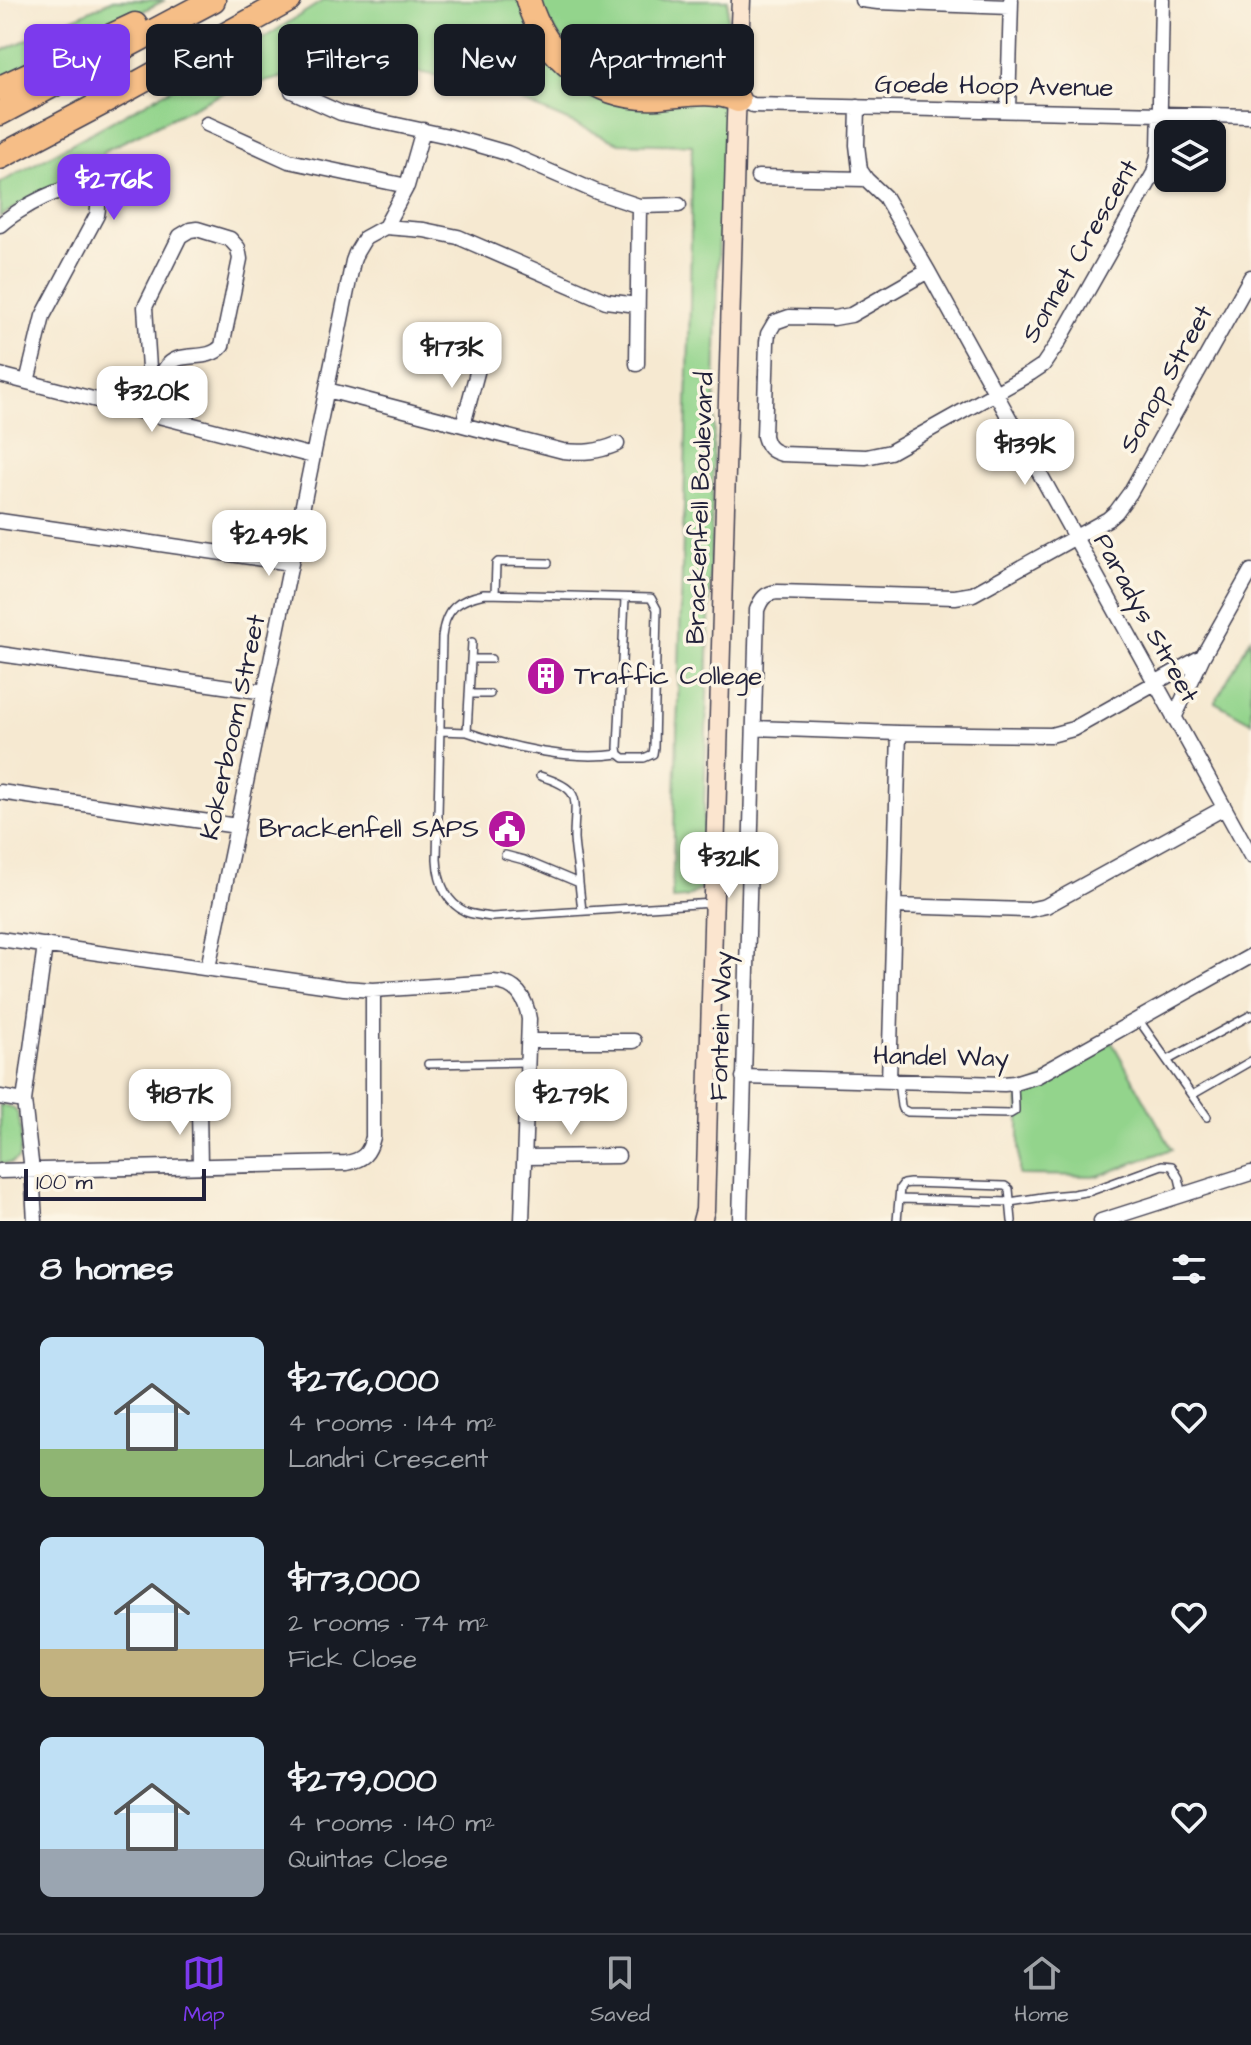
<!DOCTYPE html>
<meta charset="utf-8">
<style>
:root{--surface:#171b24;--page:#20242c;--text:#f1f3f6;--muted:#9ea1a6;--line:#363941;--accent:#7c3aed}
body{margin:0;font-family:"Architects Daughter",sans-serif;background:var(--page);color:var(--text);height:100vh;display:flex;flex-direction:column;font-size:30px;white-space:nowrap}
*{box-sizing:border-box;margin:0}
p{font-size:26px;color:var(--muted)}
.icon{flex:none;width:44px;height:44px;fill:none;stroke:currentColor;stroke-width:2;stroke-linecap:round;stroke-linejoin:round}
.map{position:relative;height:1221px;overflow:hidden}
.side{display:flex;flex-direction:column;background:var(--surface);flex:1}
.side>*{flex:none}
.hud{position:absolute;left:24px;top:24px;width:800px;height:72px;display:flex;gap:16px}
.controls{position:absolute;left:1154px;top:120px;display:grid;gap:16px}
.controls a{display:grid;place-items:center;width:72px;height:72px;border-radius:12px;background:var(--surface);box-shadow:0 2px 6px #0004;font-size:40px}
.scale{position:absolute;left:24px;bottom:20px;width:182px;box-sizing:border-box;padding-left:8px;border:4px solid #22223b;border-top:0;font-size:22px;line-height:28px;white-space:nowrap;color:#22223b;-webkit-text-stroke:6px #fcf5e5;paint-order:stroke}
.price{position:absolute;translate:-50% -68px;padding:0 18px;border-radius:16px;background:#fff;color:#222;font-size:26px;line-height:52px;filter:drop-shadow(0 2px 4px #0008)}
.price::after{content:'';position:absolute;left:50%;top:48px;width:24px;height:18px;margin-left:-12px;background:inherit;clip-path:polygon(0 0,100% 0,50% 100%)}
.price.on{background:var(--accent);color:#fff}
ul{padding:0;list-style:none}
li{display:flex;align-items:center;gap:24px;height:200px;padding:0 40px}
li span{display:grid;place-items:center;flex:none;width:224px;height:160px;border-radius:12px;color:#555}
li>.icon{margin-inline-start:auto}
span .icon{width:96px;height:96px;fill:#fffc;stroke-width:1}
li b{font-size:34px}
h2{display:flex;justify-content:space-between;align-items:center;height:96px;padding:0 40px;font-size:34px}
.chip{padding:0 28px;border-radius:12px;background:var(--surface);box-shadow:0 2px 6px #0004;font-size:28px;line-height:72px}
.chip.on{background:var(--accent);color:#fff}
.dock{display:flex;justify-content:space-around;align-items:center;height:112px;border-top:2px solid var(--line);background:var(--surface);font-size:22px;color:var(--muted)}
.dock a{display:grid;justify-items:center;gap:4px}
.dock .on{color:var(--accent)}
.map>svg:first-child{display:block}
</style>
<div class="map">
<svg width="1251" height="1221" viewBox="0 0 1251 1221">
<rect width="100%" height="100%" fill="#fcf5e5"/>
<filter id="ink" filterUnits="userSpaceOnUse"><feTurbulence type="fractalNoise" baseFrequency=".0125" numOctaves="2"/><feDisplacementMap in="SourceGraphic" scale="16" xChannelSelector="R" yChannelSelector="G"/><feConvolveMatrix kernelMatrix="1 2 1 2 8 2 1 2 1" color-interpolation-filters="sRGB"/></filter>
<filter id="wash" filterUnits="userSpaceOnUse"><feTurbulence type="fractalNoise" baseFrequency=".006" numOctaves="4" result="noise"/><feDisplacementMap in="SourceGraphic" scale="32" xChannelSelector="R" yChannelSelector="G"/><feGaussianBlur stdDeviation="1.8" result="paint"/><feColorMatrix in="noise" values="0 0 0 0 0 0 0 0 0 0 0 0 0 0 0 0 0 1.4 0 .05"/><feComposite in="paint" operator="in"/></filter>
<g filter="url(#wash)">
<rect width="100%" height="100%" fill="#f6e9d1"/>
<!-- green -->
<path fill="#93d48c" stroke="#5a7b64" stroke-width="2" d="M113 0H165L81 42 0 80V52Z
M324 0H522L563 68 724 105 726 109V165L720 199 702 888 686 898 672 899 690 306 692 145 619 143 481 84 355 60 227 91 104 151 101 187 98 190C92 187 86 183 80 182 61 178 16 206 0 217V183L267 36Z
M532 0H728L726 66C723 75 719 80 711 84L635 89 581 66Z
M1251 638V722L1215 702Z
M1112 1042 1172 1149 1098 1176 1019 1175V1090L1026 1089Z
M0 1105C2 1105 11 1107 13 1108 23 1114 22 1150 18 1159L11 1163 0 1164Z"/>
</g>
<g filter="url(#ink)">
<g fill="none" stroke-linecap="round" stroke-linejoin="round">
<defs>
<path id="lane" d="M495 594 496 564 498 562 548 563
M625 598 618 748 619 754 624 758H644L653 754 654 747 657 609 651 598 484 594C457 600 445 609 442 637L437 859C438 880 445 902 466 912 474 915 484 916 492 917L713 903
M471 659H491
M469 694H490
M440 731 467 732 472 642
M467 732C513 748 571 761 619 754
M540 776C585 790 574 799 574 839 575 854 578 868 579 883
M505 855 524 860 579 883 582 911
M1138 1019 1207 1117
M1168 1060 1251 1015
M428 1064 529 1062
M898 1081 901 1106 902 1109 908 1112 1010 1114 1015 1111V1108L1014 1084
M1192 1095 1251 1061
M899 1199 1010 1202 1049 1196 1073 1194 1091 1191 1162 1165 1172 1166 1179 1178 1183 1195
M897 1221 900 1188 903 1184 910 1183 1005 1186 1009 1189 1012 1221"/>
<path id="street" d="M862 0 878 2 1010 7
M292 91 341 113 448 136 507 153 597 192 639 206 679 205
M738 100 753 105 1251 116
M858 107 857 145 860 170 866 179 885 197 928 271 1251 856
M1008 110 1011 0
M207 124 289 161 407 186
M758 177 866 179
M0 225C16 211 71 176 91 192 99 198 99 206 97 215L43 316 27 382
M385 227 407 186 423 130
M928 271 851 315 834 318 789 317 775 322 768 334 767 342 764 436C767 447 771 451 782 454L866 457 890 452 1031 373 1043 365 1058 343 1154 173 1159 151 1162 0
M637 364 639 206
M0 375 313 456
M327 390 563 451C583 453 598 452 617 444
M152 414 145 307 180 236 190 230 197 229 230 239 238 248 240 259 222 346C207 364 177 348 165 369L168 418
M463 425 479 365
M0 521 291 563
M0 654 265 692
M1174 718 1203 656 1251 571
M754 728 899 733 1051 735 1073 729 1203 656
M0 792 237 826
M894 906 1028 910 1046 906 1224 808
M0 939 344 988 373 990 494 982C517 983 526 999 529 1019L522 1221
M208 968 353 261 356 253 365 238 385 227 424 230 458 237 606 301 637 305
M529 1041H634
M743 1077 1004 1084 1014 1083 1037 1076 1251 956
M889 1081 899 733
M0 1097 24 1101
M199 1108 200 1166
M525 1157 618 1156
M0 1171 346 1163C363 1160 369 1154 373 1137V990
M35 1221 32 1171 24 1101 45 945
M740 1221 757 610C761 599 765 593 778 592L955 597 973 594 1108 519 1116 512 1130 493 1251 277
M1101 1221 1251 1173"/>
<path id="secondary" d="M702 1221 705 1210 736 119 741 0"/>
<path id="highway" d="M528 0C544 57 596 101 658 97 684 95 712 88 738 100
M0 88 135 25
M0 113 213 0
M0 157 104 102 289 0"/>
</defs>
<!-- lane casing -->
<use href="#lane" stroke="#424052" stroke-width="10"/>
<!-- street casing -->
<use href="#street" stroke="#424052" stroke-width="17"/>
<!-- secondary casing -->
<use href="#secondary" stroke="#424052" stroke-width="21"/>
<!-- highway casing -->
<use href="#highway" stroke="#424052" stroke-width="27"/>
<!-- lane -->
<use href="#lane" stroke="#fff" stroke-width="7"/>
<!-- street -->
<use href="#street" stroke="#fff" stroke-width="14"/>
<!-- secondary -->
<use href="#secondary" stroke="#fbe5cf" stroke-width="18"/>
<!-- highway -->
<use href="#highway" stroke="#f6be87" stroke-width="24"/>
</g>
</g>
<!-- icons -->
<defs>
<symbol id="building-disc" viewBox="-11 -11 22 22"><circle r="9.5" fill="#b5179e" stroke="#fcf5e5"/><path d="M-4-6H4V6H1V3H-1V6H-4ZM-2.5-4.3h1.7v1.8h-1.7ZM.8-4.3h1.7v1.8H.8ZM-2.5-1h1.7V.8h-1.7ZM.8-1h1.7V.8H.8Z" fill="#fff"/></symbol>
<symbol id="civic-disc" viewBox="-11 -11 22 22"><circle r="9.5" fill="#b5179e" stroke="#fcf5e5"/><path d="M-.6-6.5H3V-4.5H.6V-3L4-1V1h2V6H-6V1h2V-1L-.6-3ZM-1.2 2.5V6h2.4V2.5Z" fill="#fff"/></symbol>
</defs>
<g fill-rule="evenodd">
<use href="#building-disc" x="524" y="654" width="44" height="44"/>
<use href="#civic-disc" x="485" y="807" width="44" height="44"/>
</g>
<g text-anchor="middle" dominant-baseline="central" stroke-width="7" stroke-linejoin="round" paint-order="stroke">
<!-- street labels -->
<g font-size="26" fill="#22223b" stroke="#fcf5e5">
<text transform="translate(994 86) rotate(1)">Goede Hoop Avenue</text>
<text transform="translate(1080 251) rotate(-60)">Sonnet Crescent</text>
<text transform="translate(1166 379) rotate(-61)">Sonop Street</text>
<text transform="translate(700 508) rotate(-88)">Brackenfell Boulevard</text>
<text transform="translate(1146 618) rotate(61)">Paradys Street</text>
<text transform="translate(233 727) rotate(-78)">Kokerboom Street</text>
<text transform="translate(721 1026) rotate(-88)">Fontein Way</text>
<text transform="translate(941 1057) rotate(1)">Handel Way</text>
</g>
<!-- poi labels -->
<g font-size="26" fill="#22223b" stroke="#fcf5e5" text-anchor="start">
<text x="574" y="676">Traffic College</text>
<text x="479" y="829" text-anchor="end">Brackenfell SAPS</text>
</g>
</g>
</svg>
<div class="controls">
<a><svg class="icon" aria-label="layers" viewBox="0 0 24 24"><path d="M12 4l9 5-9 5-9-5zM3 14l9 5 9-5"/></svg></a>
</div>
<div class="scale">100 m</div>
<b class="price on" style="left:114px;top:222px">$276K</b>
<b class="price" style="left:452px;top:390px">$173K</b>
<b class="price" style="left:152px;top:434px">$320K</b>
<b class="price" style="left:1025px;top:487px">$139K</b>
<b class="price" style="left:269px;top:578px">$249K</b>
<b class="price" style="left:729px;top:900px">$321K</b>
<b class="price" style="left:180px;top:1137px">$187K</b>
<b class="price" style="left:571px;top:1137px">$279K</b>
<div class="hud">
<a class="chip on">Buy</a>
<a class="chip">Rent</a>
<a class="chip">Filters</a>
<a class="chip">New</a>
<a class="chip">Apartment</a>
</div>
</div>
<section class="side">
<h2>8 homes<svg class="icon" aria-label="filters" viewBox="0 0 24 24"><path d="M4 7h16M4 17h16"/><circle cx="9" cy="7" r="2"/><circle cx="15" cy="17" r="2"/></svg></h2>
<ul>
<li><span style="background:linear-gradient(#bfe0f5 70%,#8fb573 0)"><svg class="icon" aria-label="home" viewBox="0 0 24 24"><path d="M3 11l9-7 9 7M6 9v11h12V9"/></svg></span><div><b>$276,000</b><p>4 rooms · 144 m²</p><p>Landri Crescent</p></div><svg class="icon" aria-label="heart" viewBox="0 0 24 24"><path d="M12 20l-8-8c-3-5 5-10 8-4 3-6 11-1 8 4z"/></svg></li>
<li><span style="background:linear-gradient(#bfe0f5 70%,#c2b280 0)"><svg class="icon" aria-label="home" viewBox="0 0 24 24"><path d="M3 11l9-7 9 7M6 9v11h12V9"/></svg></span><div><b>$173,000</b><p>2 rooms · 74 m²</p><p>Fick Close</p></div><svg class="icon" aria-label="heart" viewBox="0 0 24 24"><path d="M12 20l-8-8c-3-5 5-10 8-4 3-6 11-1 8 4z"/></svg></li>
<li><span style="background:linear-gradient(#bfe0f5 70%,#9aa5b1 0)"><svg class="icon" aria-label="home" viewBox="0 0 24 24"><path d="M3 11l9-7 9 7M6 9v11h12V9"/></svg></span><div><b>$279,000</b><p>4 rooms · 140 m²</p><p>Quintas Close</p></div><svg class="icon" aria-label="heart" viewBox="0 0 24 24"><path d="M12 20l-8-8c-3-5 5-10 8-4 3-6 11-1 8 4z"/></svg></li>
</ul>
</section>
<nav class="dock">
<a class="on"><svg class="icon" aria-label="map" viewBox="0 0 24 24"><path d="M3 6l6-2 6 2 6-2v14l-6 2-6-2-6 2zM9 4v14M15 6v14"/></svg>Map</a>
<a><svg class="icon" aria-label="saved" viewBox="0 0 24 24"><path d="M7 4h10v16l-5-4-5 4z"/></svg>Saved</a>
<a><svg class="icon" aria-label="home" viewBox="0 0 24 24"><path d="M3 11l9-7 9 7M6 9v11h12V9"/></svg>Home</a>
</nav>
